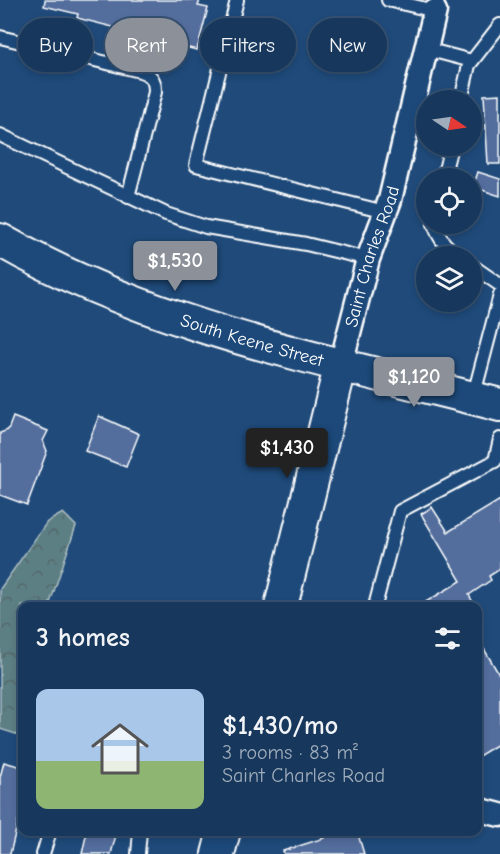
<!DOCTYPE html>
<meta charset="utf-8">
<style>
:root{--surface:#17385c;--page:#203f62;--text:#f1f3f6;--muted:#9eacbb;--line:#365272;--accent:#8c9099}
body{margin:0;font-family:"Comic Neue",sans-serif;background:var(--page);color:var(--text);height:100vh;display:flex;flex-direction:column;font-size:22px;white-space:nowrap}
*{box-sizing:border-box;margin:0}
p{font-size:20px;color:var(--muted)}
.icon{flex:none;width:33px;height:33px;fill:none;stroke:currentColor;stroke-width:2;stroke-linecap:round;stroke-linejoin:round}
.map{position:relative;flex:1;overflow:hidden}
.sheet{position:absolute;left:18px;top:602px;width:464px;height:234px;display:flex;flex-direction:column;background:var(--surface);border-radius:12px;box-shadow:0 3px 9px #0003,0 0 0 2px var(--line)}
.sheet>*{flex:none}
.top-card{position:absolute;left:18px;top:18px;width:465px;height:54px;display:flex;gap:12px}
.needle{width:39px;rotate:103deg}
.controls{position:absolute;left:416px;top:90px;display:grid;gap:12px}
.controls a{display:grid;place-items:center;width:66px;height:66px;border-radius:50%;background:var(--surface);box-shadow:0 3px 9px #0003,0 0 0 2px var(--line);font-size:30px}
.price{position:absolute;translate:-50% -51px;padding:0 14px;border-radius:6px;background:var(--accent);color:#fff;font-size:20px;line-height:39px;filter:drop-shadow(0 2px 3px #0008)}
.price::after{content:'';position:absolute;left:50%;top:36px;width:18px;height:14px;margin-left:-9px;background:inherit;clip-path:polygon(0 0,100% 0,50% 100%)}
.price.active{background:#222;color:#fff}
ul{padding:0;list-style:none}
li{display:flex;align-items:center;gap:18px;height:150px;padding:0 18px}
li span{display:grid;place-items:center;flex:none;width:168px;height:120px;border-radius:12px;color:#555}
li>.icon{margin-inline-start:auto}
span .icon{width:72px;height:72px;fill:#fffc;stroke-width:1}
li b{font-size:26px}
h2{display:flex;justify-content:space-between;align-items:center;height:72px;padding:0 18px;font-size:26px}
.pill{padding:0 21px;border-radius:27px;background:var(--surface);box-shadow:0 3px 9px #0003,0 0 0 2px var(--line);font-size:21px;line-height:54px}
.pill.active{background:var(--accent);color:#fff}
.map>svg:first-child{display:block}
</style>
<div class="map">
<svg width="500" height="854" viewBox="0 0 500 854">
<defs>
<pattern id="forest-crowns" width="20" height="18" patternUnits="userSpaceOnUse" patternTransform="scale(1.5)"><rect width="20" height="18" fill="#5c7f84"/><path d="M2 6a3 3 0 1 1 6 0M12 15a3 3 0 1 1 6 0" fill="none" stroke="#546668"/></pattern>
</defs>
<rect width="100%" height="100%" fill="#1f4a7a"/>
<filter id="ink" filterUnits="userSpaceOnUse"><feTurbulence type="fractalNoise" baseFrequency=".0167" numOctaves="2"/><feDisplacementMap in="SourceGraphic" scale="12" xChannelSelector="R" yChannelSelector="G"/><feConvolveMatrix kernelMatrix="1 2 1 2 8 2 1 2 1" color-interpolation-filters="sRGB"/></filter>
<g filter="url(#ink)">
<!-- forest -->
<path fill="url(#forest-crowns)" stroke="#aebfc2" stroke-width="1.5" d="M63 513 76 526 49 606H22V736L0 729V589L47 522Z"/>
<!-- building -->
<path fill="#526d9d" stroke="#fff" stroke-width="1.5" d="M45 0H200L198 6 208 8 197 50 169 43 167 54 118 42 121 29 77 18 78 14 44 6Z
M500 94V164H488L484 95Z
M478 172 500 179V196L473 187Z
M99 416 139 434 126 467 85 451Z
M13 417 48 431 43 441 47 451 27 505 0 495V433L8 430Z
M500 500V569L489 576 491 580 469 595 475 606H419L461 581 421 514 432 507 448 532Z
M477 637 500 676V743L477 757Z
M4 762 22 767V805L10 854H0V777Z
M87 831H117L111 854H82Z
M322 831H357L364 854H284L283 851 324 838Z"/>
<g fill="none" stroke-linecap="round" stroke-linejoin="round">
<defs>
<path id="lane" d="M237 0 196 165 385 212
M388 0 435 11 438 0
M0 37 140 71C152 75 155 80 155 92L128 197
M426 49 472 61
M461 100 469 65 500 25
M0 135 166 214 206 227 306 244 368 259
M443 178 451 146
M434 224C439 239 446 247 459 256
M471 265 500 285
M473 398 500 295
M375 606 400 511 495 461 500 439
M43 854 50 831
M138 854 140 831"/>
<g id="street">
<path id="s1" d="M341 364 368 259 390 200 435 11"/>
<path d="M477 809 500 815"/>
</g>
<g id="secondary">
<path id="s2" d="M0 240C154 328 330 361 500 405"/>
<path d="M281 606 341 364"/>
<path d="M218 854 224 831"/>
</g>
</defs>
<!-- lane casing -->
<use href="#lane" stroke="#fff" stroke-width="16"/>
<!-- street casing -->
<use href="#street" stroke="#fff" stroke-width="27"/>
<!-- secondary casing -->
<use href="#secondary" stroke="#fff" stroke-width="36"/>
<!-- lane -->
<use href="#lane" stroke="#1f4a7a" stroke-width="12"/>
<!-- street -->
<use href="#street" stroke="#1f4a7a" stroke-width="22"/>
<!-- secondary -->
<use href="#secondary" stroke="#1f4a7a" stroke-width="32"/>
</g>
</g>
<g text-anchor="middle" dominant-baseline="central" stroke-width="5" stroke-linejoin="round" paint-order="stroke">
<!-- street labels -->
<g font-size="18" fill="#fff" stroke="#1f4a7a">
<text stroke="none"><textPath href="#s1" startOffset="112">Saint Charles Road</textPath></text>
<text stroke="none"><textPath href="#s2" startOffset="272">South Keene Street</textPath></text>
</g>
</g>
</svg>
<div class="controls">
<a><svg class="needle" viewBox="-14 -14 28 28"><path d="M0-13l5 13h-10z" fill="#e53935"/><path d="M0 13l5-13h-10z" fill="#9eacbb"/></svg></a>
<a><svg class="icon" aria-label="locate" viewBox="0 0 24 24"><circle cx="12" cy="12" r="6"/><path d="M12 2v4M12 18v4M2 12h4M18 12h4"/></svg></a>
<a><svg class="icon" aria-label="layers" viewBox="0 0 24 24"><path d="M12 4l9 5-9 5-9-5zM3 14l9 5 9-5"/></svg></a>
</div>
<b class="price" style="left:175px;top:292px">$1,530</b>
<b class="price" style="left:414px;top:408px">$1,120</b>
<b class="price active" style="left:287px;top:479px">$1,430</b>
<div class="top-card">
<a class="pill">Buy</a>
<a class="pill active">Rent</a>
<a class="pill">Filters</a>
<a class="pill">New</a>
</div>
<section class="sheet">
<h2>3 homes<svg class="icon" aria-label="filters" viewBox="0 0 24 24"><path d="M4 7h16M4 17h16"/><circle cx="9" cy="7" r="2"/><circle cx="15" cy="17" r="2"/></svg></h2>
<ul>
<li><span style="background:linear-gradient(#a9c7e8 60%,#8fb573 0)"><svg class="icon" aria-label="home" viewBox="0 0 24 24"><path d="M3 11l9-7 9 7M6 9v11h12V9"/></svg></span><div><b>$1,430/mo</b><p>3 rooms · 83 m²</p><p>Saint Charles Road</p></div></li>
</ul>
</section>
</div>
